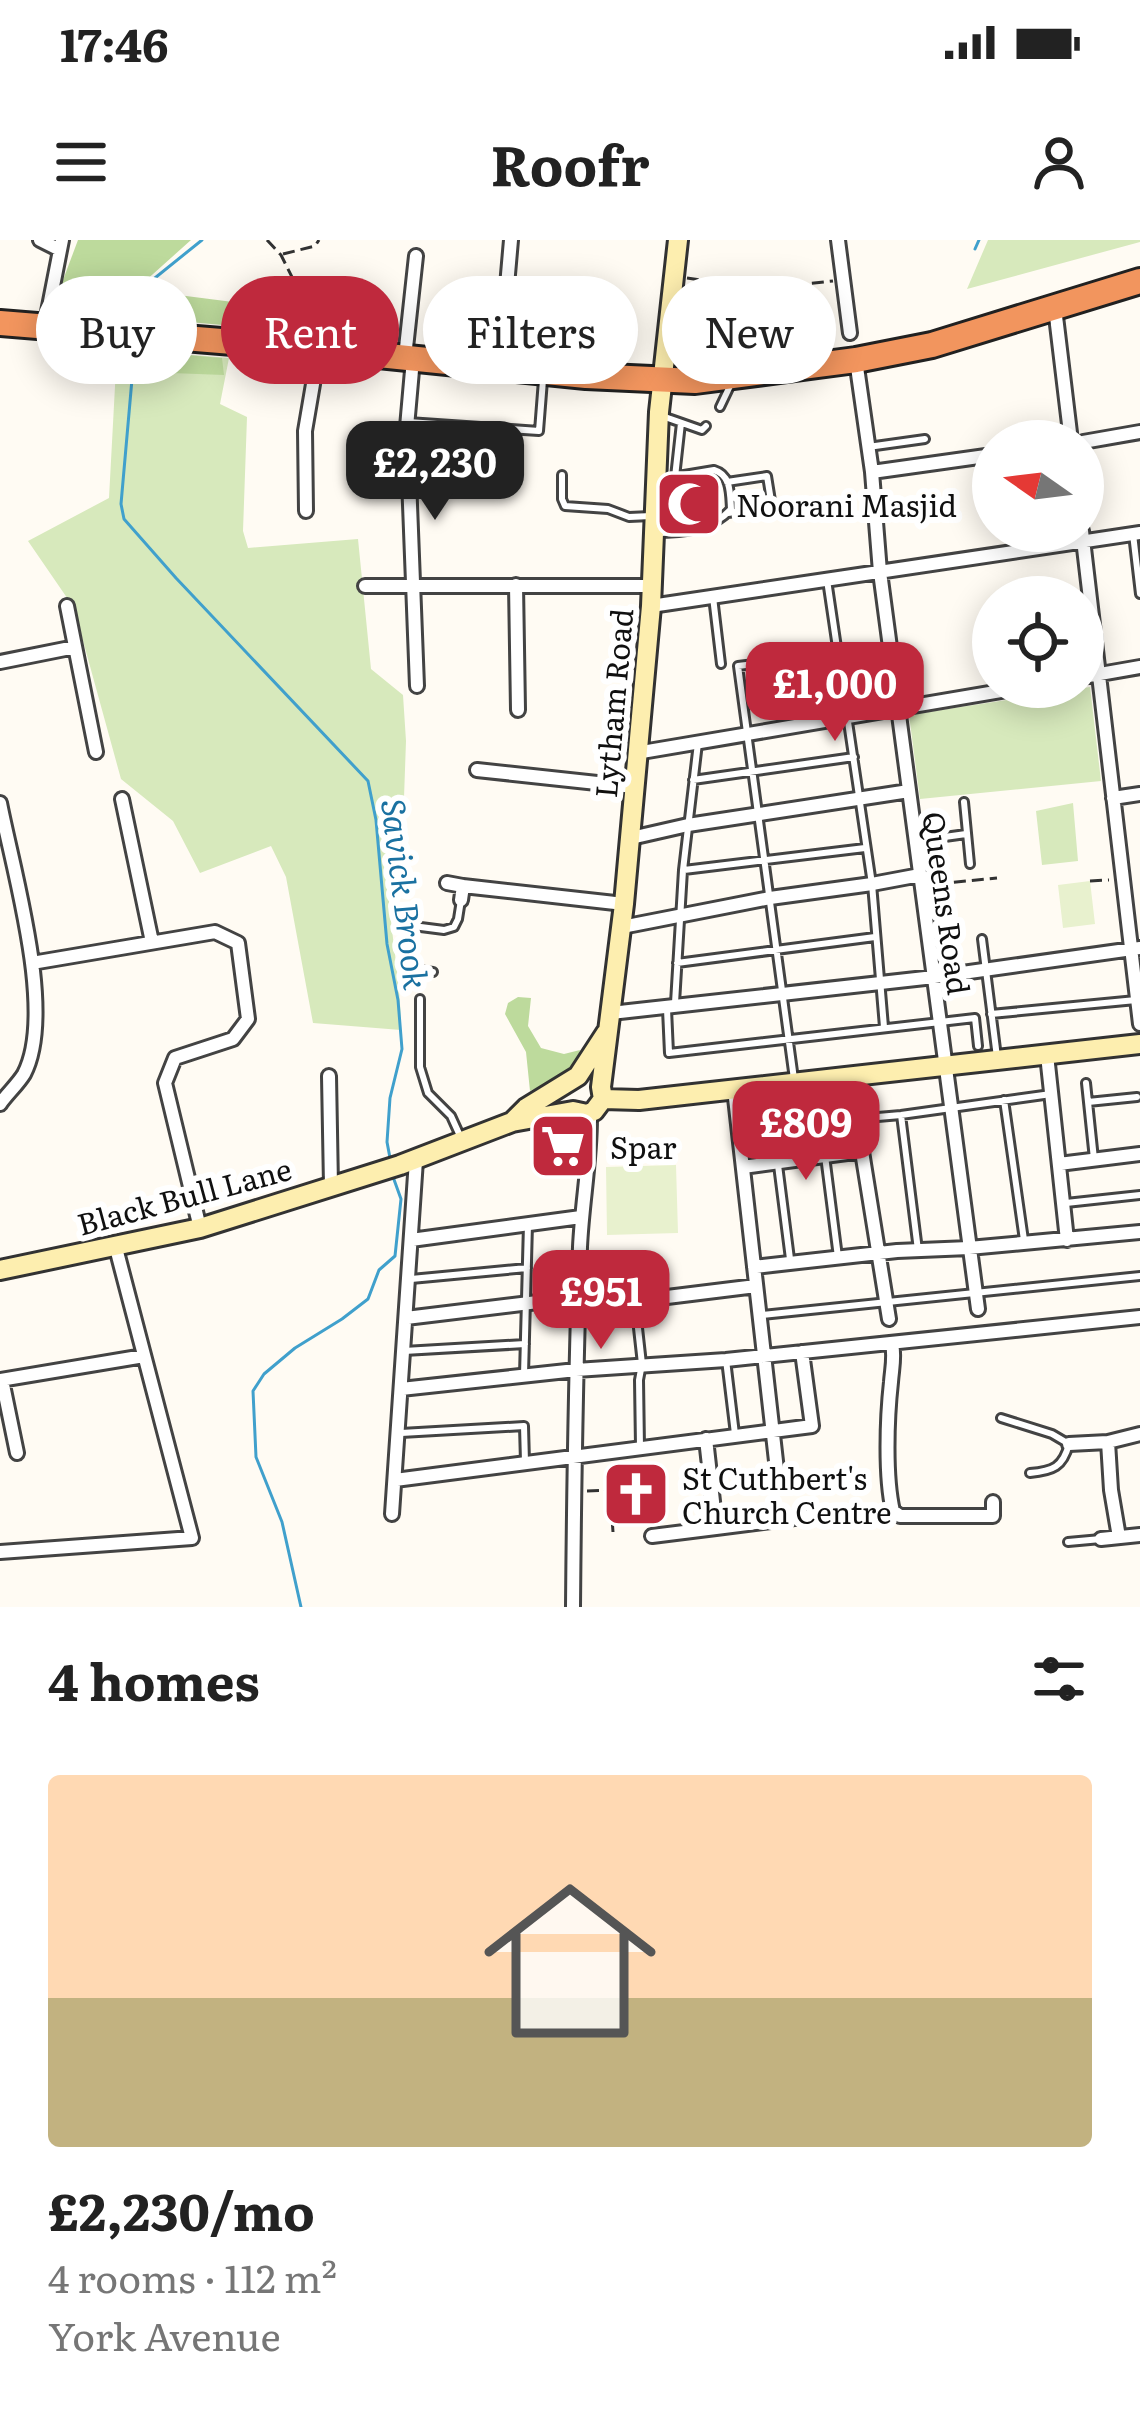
<!DOCTYPE html>
<meta charset="utf-8">
<style>
:root{--surface:#fff;--page:#f6f6f6;--text:#222;--muted:#767676;--line:#e0e0e0;--accent:#bf293d}
body{margin:0;font-family:Literata,serif;background:var(--page);color:var(--text);height:100vh;display:flex;flex-direction:column;font-size:45px;white-space:nowrap}
*{box-sizing:border-box;margin:0}
p{font-size:39px;color:var(--muted)}
.icon{flex:none;width:66px;height:66px;fill:none;stroke:currentColor;stroke-width:2;stroke-linecap:round;stroke-linejoin:round}
.map{position:relative;height:1367px;overflow:hidden}
.panel{display:flex;flex-direction:column;background:var(--surface);flex:1}
.panel>*{flex:none}
.banner{position:absolute;left:36px;top:36px;width:1068px;height:108px;display:flex;gap:24px}
.needle{width:78px;rotate:284deg}
.buttons{position:absolute;left:972px;top:180px;display:grid;gap:24px}
.buttons a{display:grid;place-items:center;width:132px;height:132px;border-radius:50%;background:var(--surface);box-shadow:0 6px 30px #0003;font-size:60px}
.price{position:absolute;translate:-50% -102px;padding:0 27px;border-radius:24px;background:var(--accent);color:#fff;font-size:39px;line-height:78px;filter:drop-shadow(0 3px 6px #0008)}
.price::after{content:'';position:absolute;left:50%;top:72px;width:36px;height:27px;margin-left:-18px;background:inherit;clip-path:polygon(0 0,100% 0,50% 100%)}
.price.current{background:#222;color:#fff}
ul{padding:0;list-style:none}
li{display:grid;align-content:center;gap:24px;height:636px;padding:0 48px}
li+li{border-top:3px solid var(--line)}
li span{display:grid;place-items:center;height:372px;border-radius:12px;color:#555}
li>.icon{margin-inline-start:auto}
span .icon{width:216px;height:216px;fill:#fffc;stroke-width:1}
li b{font-size:51px}
h2{display:flex;justify-content:space-between;align-items:center;height:144px;padding:0 48px;font-size:51px}
.tag{padding:0 42px;border-radius:54px;background:var(--surface);box-shadow:0 6px 30px #0003;font-size:42px;line-height:108px}
.tag.current{background:var(--accent);color:#fff}
.status{display:flex;justify-content:space-between;align-items:center;height:84px;padding:0 60px;background:var(--surface);direction:ltr}
.status svg{height:33px;fill:currentColor}
header{display:flex;justify-content:space-between;align-items:center;height:156px;padding:0 48px;background:var(--surface);font-size:54px;font-weight:700}
.map>svg:first-child{display:block}
</style>
<div class="status"><b>17:46</b><svg viewBox="0 0 49 12"><path d="M0 12V9h3v3zM5 12V6h3v6zM10 12V3h3v9zM15 12V0h3v12zM26 1h20v11H26zM47 4h2v5h-2z"/></svg></div>
<header><svg class="icon" aria-label="menu" viewBox="0 0 24 24"><path d="M4 6h16M4 12h16M4 18h16"/></svg>Roofr<svg class="icon" aria-label="person" viewBox="0 0 24 24"><circle cx="12" cy="8" r="4"/><path d="M4 21q1-7 8-7t8 7"/></svg></header>
<div class="map">
<svg width="1140" height="1367" viewBox="0 0 1140 1367">
<rect width="100%" height="100%" fill="#fffbf3"/>
<!-- green -->
<path fill="#d7e9bc" d="M988 0H1140V2L967 49Z
M117 109 229 118 220 164 247 177 243 291 248 308 358 299 371 429 403 455 406 501 401 643H388C390 692 401 740 401 790L313 783 286 637 271 606 200 633 173 581 121 539 74 368 28 301 109 258Z
M1090 447 1101 541 920 559 909 475Z
M1073 563 1078 621 1042 625 1036 571Z"/>
<!-- forest -->
<path fill="#bdda9c" d="M78 0H191L143 43 60 48Z
M147 51 233 62 290 53 325 94 77 72 79 55 132 61 153 60Z
M77 106 222 118 224 135 65 129Z
M518 757 531 758 528 786 541 808 564 814 580 810C576 834 550 842 530 851L526 812 505 774 508 763Z"/>
<!-- pitch -->
<path fill="#e8f1ce" d="M1090 641 1095 684 1063 688 1058 645Z
M676 925 678 993 607 995 606 927Z"/>
<g fill="none" stroke-linecap="round" stroke-linejoin="round">
<!-- stream -->
<path stroke="#40a0cc" stroke-width="3" d="M975 9 979 0
M137 84 140 50 202 0
M135 105 121 264 124 279 176 338 368 541 376 580 387 704 398 760 402 809 390 858 387 902 390 918
M301 1367 282 1282 256 1217 253 1151 264 1134 295 1108 342 1079 368 1059 379 1030 395 1016 401 959 392 934"/>
<defs>
<path id="lane" d="M720 167 730 146
M665 177 702 190 706 186
M408 182 539 191 543 140
M868 207 925 199
M562 235V259L565 266 608 269 629 277 651 276
M675 237 681 183
M727 242 767 236 772 267 728 273
M655 293C683 293 712 291 731 269 730 253 731 235 714 230L660 239
M1133 294 1140 354
M827 340 872 644 884 787
M713 357 721 424
M693 540 854 517
M964 562 970 624
M916 601 966 594
M684 630 865 608
M982 699 997 817
M677 723 875 697
M433 732 411 729 413 686 444 690 454 687 458 679 461 660
M420 759V827L428 853 451 876 461 898
M675 763 683 630 698 503
M667 769 669 813 975 778 978 806
M991 774 1136 760
M794 839 738 426 836 414
M1086 843 1088 862
M1004 860 1024 1000
M901 875 918 1010
M739 889 901 875 1051 854
M825 916 838 1017
M1094 919 1088 862 1137 857
M778 925 790 1019
M1066 963 1140 955
M411 1039 527 1028
M635 1061 642 1124 639 1140 640 1207
M762 1075 1140 1036
M404 1111 525 1104
M726 1120 735 1194
M524 1135 528 984
M1001 1178 1052 1194 1069 1204C1063 1227 1053 1231 1030 1233
M401 1193 524 1186 525 1222
M1068 1302 1101 1299"/>
<path id="street" d="M40 0 60 10
M838 0 850 93
M1055 68 1071 201
M45 87 62 0
M405 117 416 16
M413 119 407 187 417 446
M856 120 872 232 880 332 978 1069
M500 126 511 0
M1083 202 1140 192
M872 232 993 215
M306 271 305 191 319 109
M1082 291 1140 784
M516 345 518 470
M365 346H652
M67 366 96 512
M651 366 1140 293
M0 422 75 407
M1083 437 1140 427
M636 513 1025 447
M477 530 634 547
M1113 558 1140 554
M122 559 152 702
M0 563C13 631 56 773 24 834 18 844 7 854 0 864
M631 598 688 585 909 551
M447 643 463 646 461 660
M463 646 624 664
M622 687 770 658 872 644 920 635
M32 723 215 692 238 703 248 779 233 799 175 818 165 843 200 988
M611 773 934 737 1140 708
M1047 815 1067 1000
M329 836 331 946
M850 837 889 1079
M734 849 777 1230
M1059 924 1140 914
M743 927 862 911
M411 1000 581 977
M754 1027 897 1011 969 1008 1140 992
M578 1068 756 1046
M406 1078 579 1057
M892 1103C895 1117 892 1128 891 1142 887 1178 885 1237 893 1271L900 1276H993V1262
M0 1140 144 1116
M2 1140 17 1213
M401 1149 576 1130 726 1120 1140 1077
M706 1199 716 1288 826 1274
M1108 1202 1111 1250 1119 1297
M1069 1204 1108 1202 1140 1194
M395 1240 812 1186 802 1112
M392 1274 416 920
M652 1296 716 1288
M1101 1299 1140 1295
M0 1312 192 1298 116 1008
M573 1367C574 1247 576 1127 580 1007 582 963 590 923 590 878L587 874"/>
<path id="secondary" d="M603 859 639 860 1140 804
M512 882 526 868 578 836 606 793
M0 1030 200 988 400 925 512 882 573 871 587 874 594 871 603 859 601 847 624 664 651 366 659 172 678 0"/>
<path id="highway" d="M0 83 319 109 586 136 695 141 856 120 932 105 1140 41"/>
</defs>
<!-- lane casing -->
<use href="#lane" stroke="#434343" stroke-width="12"/>
<!-- street casing -->
<use href="#street" stroke="#434343" stroke-width="18"/>
<!-- secondary casing -->
<use href="#secondary" stroke="#323232" stroke-width="24"/>
<!-- highway casing -->
<use href="#highway" stroke="#212121" stroke-width="30"/>
<!-- path -->
<path stroke="#323232" stroke-width="3" stroke-dasharray="12 6" stroke-linecap="butt" d="M267 0 281 15 297 47 325 90 324 94
M283 14 315 6 319 0
M687 38 760 49 833 41
M1090 641 1109 640
M936 644 997 638
M605 1250 611 1264 613 1292
M587 1251 610 1250"/>
<!-- lane -->
<use href="#lane" stroke="#fff" stroke-width="6"/>
<!-- street -->
<use href="#street" stroke="#fff" stroke-width="12"/>
<!-- secondary -->
<use href="#secondary" stroke="#fdeeaf" stroke-width="18"/>
<!-- highway -->
<use href="#highway" stroke="#f2955e" stroke-width="24"/>
</g>
<!-- icons -->
<defs>
<symbol id="mosque-square" viewBox="-11 -11 22 22"><rect x="-9" y="-9" width="18" height="18" rx="4" fill="#bf293d" stroke="#fff"/><path d="M3.5-4.9A6 6 0 1 0 3.5 4.9A5 5 0 1 1 3.5-4.9Z" fill="#fff"/></symbol>
<symbol id="supermarket-square" viewBox="-11 -11 22 22"><rect x="-9" y="-9" width="18" height="18" rx="4" fill="#bf293d" stroke="#fff"/><path d="M-6-5.5h2.5l.6 2H6L4.5 2H-2.5L-4.4-4H-6ZM-1.5 3.2a1.3 1.3 0 1 0 .1 0ZM3 3.2a1.3 1.3 0 1 0 .1 0Z" fill="#fff"/></symbol>
<symbol id="church-square" viewBox="-11 -11 22 22"><rect x="-9" y="-9" width="18" height="18" rx="4" fill="#bf293d" stroke="#fff"/><path d="M-1.2-6h2.4v3.5h3.3v2.4h-3.3V6h-2.4V-.1h-3.3v-2.4h3.3Z" fill="#fff"/></symbol>
</defs>
<g fill-rule="evenodd">
<use href="#mosque-square" x="651" y="226" width="76" height="76"/>
<use href="#supermarket-square" x="525" y="868" width="76" height="76"/>
<use href="#church-square" x="598" y="1216" width="76" height="76"/>
</g>
<g text-anchor="middle" dominant-baseline="central" stroke-width="12" stroke-linejoin="round" paint-order="stroke">
<!-- poi labels -->
<g font-size="30" fill="#101010" stroke="#fff" text-anchor="start">
<text x="736" y="264">Noorani Masjid</text>
<text x="610" y="906">Spar</text>
<text x="682" y="1237">St Cuthbert's<tspan x="682" dy="34">Church Centre</tspan></text>
</g>
<!-- street labels -->
<g font-size="30" fill="#101010" stroke="#fff">
<text transform="translate(612 463) rotate(-85)">Lytham Road</text>
<text transform="translate(948 663) rotate(82)">Queens Road</text>
<text transform="translate(184 955) rotate(-15)">Black Bull Lane</text>
</g>
<!-- water labels -->
<g font-size="33" font-style="italic" fill="#1a71a1" stroke="#fff">
<text transform="translate(407 654) rotate(83)">Savick Brook</text>
</g>
</g>
</svg>
<div class="buttons">
<a><svg class="needle" viewBox="-14 -14 28 28"><path d="M0-13l5 13h-10z" fill="#e53935"/><path d="M0 13l5-13h-10z" fill="#767676"/></svg></a>
<a><svg class="icon" aria-label="locate" viewBox="0 0 24 24"><circle cx="12" cy="12" r="6"/><path d="M12 2v4M12 18v4M2 12h4M18 12h4"/></svg></a>
</div>
<b class="price current" style="left:435px;top:283px">£2,230</b>
<b class="price" style="left:835px;top:504px">£1,000</b>
<b class="price" style="left:806px;top:943px">£809</b>
<b class="price" style="left:601px;top:1112px">£951</b>
<div class="banner">
<a class="tag">Buy</a>
<a class="tag current">Rent</a>
<a class="tag">Filters</a>
<a class="tag">New</a>
</div>
</div>
<section class="panel">
<h2>4 homes<svg class="icon" aria-label="filters" viewBox="0 0 24 24"><path d="M4 7h16M4 17h16"/><circle cx="9" cy="7" r="2"/><circle cx="15" cy="17" r="2"/></svg></h2>
<ul>
<li><span style="background:linear-gradient(#ffd9b3 60%,#c2b280 0)"><svg class="icon" aria-label="home" viewBox="0 0 24 24"><path d="M3 11l9-7 9 7M6 9v11h12V9"/></svg></span><div><b>£2,230/mo</b><p>4 rooms · 112 m²</p><p>York Avenue</p></div></li>
</ul>
</section>
